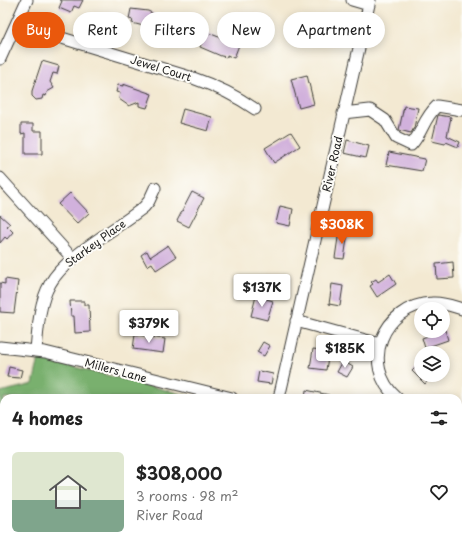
<!DOCTYPE html>
<meta charset="utf-8">
<style>
:root{--surface:#fff;--page:#f2f2f2;--text:#222;--muted:#767676;--accent:#ea580c}
body{margin:0;font-family:"Playpen Sans",sans-serif;background:var(--page);color:var(--text);height:100vh;display:flex;flex-direction:column;font-size:15px;white-space:nowrap}
*{box-sizing:border-box;margin:0}
p{font-size:13px;color:var(--muted)}
.icon{flex:none;width:22px;height:22px;fill:none;stroke:currentColor;stroke-width:2;stroke-linecap:round;stroke-linejoin:round}
.map{position:relative;flex:1;overflow:hidden}
.drawer{position:absolute;left:0px;top:394px;width:462px;height:156px;display:flex;flex-direction:column;background:var(--surface);border-radius:12px 12px 0 0;box-shadow:0 2px 10px #0003}
.drawer>*{flex:none}
.hud{position:absolute;left:12px;top:12px;width:438px;height:36px;display:flex;gap:8px}
.tools{position:absolute;left:414px;top:302px;display:grid;gap:8px}
.tools a{display:grid;place-items:center;width:36px;height:36px;border-radius:50%;background:var(--surface);box-shadow:0 2px 10px #0003;font-size:20px}
.price{position:absolute;translate:-50% -34px;padding:0 9px;border-radius:4px;background:#fff;color:#222;font-size:13px;line-height:26px;filter:drop-shadow(0 1px 2px #0008)}
.price::after{content:'';position:absolute;left:50%;top:24px;width:12px;height:9px;margin-left:-6px;background:inherit;clip-path:polygon(0 0,100% 0,50% 100%)}
.price.current{background:var(--accent);color:#fff}
ul{padding:0;list-style:none}
li{display:flex;align-items:center;gap:12px;height:100px;padding:0 12px}
li span{display:grid;place-items:center;flex:none;width:112px;height:80px;border-radius:6px;color:#555}
li>.icon{margin-inline-start:auto}
span .icon{width:48px;height:48px;fill:#fffc;stroke-width:1}
li b{font-size:17px}
h2{display:flex;justify-content:space-between;align-items:center;height:48px;padding:0 12px;font-size:17px}
.pill{padding:0 14px;border-radius:18px;background:var(--surface);box-shadow:0 2px 10px #0003;font-size:14px;line-height:36px}
.pill.current{background:var(--accent);color:#fff}
.map>svg:first-child{display:block}
</style>
<div class="map">
<svg width="462" height="550" viewBox="0 0 462 550">
<rect width="100%" height="100%" fill="#fdfcf7"/>
<filter id="ink" filterUnits="userSpaceOnUse"><feTurbulence type="fractalNoise" baseFrequency=".025" numOctaves="2"/><feDisplacementMap in="SourceGraphic" scale="8" xChannelSelector="R" yChannelSelector="G"/><feConvolveMatrix kernelMatrix="1 2 1 2 8 2 1 2 1" color-interpolation-filters="sRGB"/></filter>
<filter id="wash" filterUnits="userSpaceOnUse"><feTurbulence type="fractalNoise" baseFrequency=".012" numOctaves="4" result="noise"/><feDisplacementMap in="SourceGraphic" scale="16" xChannelSelector="R" yChannelSelector="G"/><feGaussianBlur stdDeviation="0.9" result="paint"/><feColorMatrix in="noise" values="0 0 0 0 0 0 0 0 0 0 0 0 0 0 0 0 0 1.4 0 .05"/><feComposite in="paint" operator="in"/></filter>
<g filter="url(#wash)">
<rect width="100%" height="100%" fill="#f3e9d2"/>
<!-- forest -->
<path fill="#79b06e" stroke="#4a6645" d="M39 358 198 398H4V546H35L33 550H0V392L33 384Z"/>
<g id="blocks">
<!-- building -->
<path fill="#d1b1dc" d="M60 0H83L79 8 74 6 71 13 59 8 62 1Z
M131 9 148 11 154 14 153 16 159 18 158 19 166 21 163 29 165 34 158 36 155 29 132 23 133 20 129 19Z
M206 32 239 45 234 58 227 55V57L221 56 200 47Z
M42 61 59 66 57 74 53 73 50 82 54 88 47 92 46 96 43 95 42 99 36 100 32 96V91Z
M307 75 314 104 299 108 291 79Z
M123 84 152 94 147 108 139 106V102L129 106 119 99 120 93 116 92 118 85 123 86Z
M404 106 418 108 414 128 411 133 399 130Z
M183 109 212 117 208 131 179 123Z
M438 115 451 117 447 136 460 142 458 147 446 142 445 144 432 141Z
M21 124H33V131H42V154H25V133L21 134Z
M291 132 300 146 274 163 265 148Z
M347 140 369 146 366 158 344 153Z
M389 152 425 159 422 171 386 165Z
M192 192 204 198 189 227 177 221Z
M70 193 89 213 77 224 58 204Z
M280 206 293 209 290 226 276 223Z
M0 215 10 224 7 226 13 232 7 239 5 237 0 243Z
M339 231 348 232 344 259 335 258Z
M168 245 176 257 156 270 152 263 147 266 141 255 147 251 150 257Z
M453 262 454 278 437 279 436 264Z
M390 274 396 284 377 297 370 286 373 284 371 282 376 279 378 282Z
M5 279 18 281 14 313 0 312V283L5 284Z
M332 284 343 286 340 306 329 304Z
M256 296 273 301 267 320 251 316Z
M70 301H84V305H89L90 332 75 333 74 316H71Z
M445 330 448 340 425 348 422 338Z
M135 334 165 339 163 353 133 349Z
M263 342 270 346 264 356 257 352Z
M313 349 329 351 326 370 310 368Z
M343 361 353 367 347 377 337 372Z
M421 362V375H433L425 384 412 371Z
M9 367 22 370 20 378 7 377Z
M259 371 273 374 271 384 257 382Z
M306 390 329 395V398H305Z"/>
</g>
</g>
<g filter="url(#ink)">
<use href="#blocks" fill-opacity="0" stroke="#3c3b37" stroke-width="1"/>
<g fill="none" stroke-linecap="round" stroke-linejoin="round">
<defs>
<path id="minor" d="M352 0 369 5
M16 24 193 78C216 86 235 95 255 109
M0 59 27 0
M343 113 370 110 385 120 396 138 411 145C423 132 423 119 437 106L462 110
M0 178 73 259
M296 321 380 344
M0 347 45 352 232 398
M36 350C38 329 39 303 50 284 65 256 117 229 144 207L149 201 155 188
M279 398 370 0
M397 398C359 365 383 305 432 303 443 302 452 306 462 309
M458 424 462 425
M374 546 390 550
M244 550 245 546"/>
</defs>
<!-- minor casing -->
<use href="#minor" stroke="#3c3b37" stroke-width="13"/>
<!-- minor -->
<use href="#minor" stroke="#fff" stroke-width="11"/>
</g>
</g>
<g text-anchor="middle" dominant-baseline="central" stroke-width="4" stroke-linejoin="round" paint-order="stroke">
<!-- street labels -->
<g font-size="11" fill="#1c1c1c" stroke="#fdfcf7">
<text transform="translate(161 68) rotate(17)">Jewel Court</text>
<text transform="translate(332 164) rotate(-77)">River Road</text>
<text transform="translate(95 243) rotate(-36)">Starkey Place</text>
<text transform="translate(116 370) rotate(15)">Millers Lane</text>
</g>
</g>
</svg>
<div class="tools">
<a><svg class="icon" aria-label="locate" viewBox="0 0 24 24"><circle cx="12" cy="12" r="6"/><path d="M12 2v4M12 18v4M2 12h4M18 12h4"/></svg></a>
<a><svg class="icon" aria-label="layers" viewBox="0 0 24 24"><path d="M12 4l9 5-9 5-9-5zM3 14l9 5 9-5"/></svg></a>
</div>
<b class="price current" style="left:342px;top:245px">$308K</b>
<b class="price" style="left:262px;top:308px">$137K</b>
<b class="price" style="left:149px;top:344px">$379K</b>
<b class="price" style="left:345px;top:369px">$185K</b>
<div class="hud">
<a class="pill current">Buy</a>
<a class="pill">Rent</a>
<a class="pill">Filters</a>
<a class="pill">New</a>
<a class="pill">Apartment</a>
</div>
<section class="drawer">
<h2>4 homes<svg class="icon" aria-label="filters" viewBox="0 0 24 24"><path d="M4 7h16M4 17h16"/><circle cx="9" cy="7" r="2"/><circle cx="15" cy="17" r="2"/></svg></h2>
<ul>
<li><span style="background:linear-gradient(#dfe7d0 60%,#7fa58c 0)"><svg class="icon" aria-label="home" viewBox="0 0 24 24"><path d="M3 11l9-7 9 7M6 9v11h12V9"/></svg></span><div><b>$308,000</b><p>3 rooms · 98 m²</p><p>River Road</p></div><svg class="icon" aria-label="heart" viewBox="0 0 24 24"><path d="M12 20l-8-8c-3-5 5-10 8-4 3-6 11-1 8 4z"/></svg></li>
</ul>
</section>
</div>
